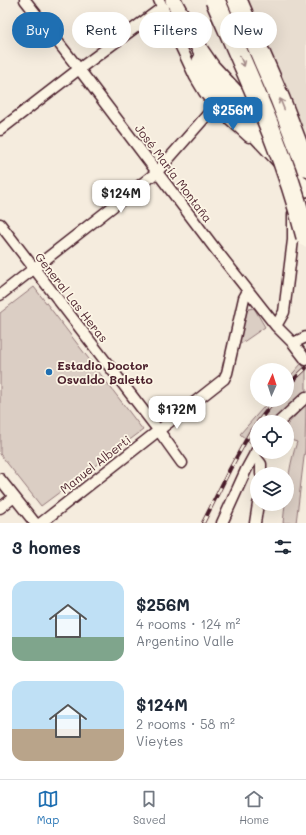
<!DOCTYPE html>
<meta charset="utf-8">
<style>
:root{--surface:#fff;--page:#f2f2f3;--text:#1f2937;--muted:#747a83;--line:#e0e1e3;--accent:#1f6fb2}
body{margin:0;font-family:Mali,sans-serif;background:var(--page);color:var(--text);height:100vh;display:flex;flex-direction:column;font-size:15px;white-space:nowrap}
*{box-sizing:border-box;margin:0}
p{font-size:13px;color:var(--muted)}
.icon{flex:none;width:22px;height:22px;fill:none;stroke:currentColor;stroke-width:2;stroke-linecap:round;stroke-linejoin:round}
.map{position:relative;height:523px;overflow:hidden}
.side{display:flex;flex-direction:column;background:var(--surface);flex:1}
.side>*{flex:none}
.banner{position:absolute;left:12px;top:12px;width:282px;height:36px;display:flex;gap:8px}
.needle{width:26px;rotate:3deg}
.tools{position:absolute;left:250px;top:363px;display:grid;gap:8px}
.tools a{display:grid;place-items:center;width:44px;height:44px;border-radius:50%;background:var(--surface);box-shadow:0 4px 16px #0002;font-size:20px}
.price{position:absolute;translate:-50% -34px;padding:0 9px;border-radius:8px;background:#fff;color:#222;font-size:13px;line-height:26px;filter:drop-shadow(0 1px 2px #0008)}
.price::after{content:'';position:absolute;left:50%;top:24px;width:12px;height:9px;margin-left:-6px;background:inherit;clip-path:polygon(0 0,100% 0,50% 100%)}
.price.on{background:var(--accent);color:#fff}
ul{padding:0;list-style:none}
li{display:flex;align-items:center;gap:12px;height:100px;padding:0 12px}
li span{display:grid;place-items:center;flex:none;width:112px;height:80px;border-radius:12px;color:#555}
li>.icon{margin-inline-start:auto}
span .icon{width:48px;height:48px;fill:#fffc;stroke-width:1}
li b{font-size:17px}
h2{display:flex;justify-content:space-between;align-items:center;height:48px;padding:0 12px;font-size:17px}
.chip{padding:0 14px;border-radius:18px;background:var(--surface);box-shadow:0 4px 16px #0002;font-size:14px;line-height:36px}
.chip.on{background:var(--accent);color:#fff}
.tab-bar{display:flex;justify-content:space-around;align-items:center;height:56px;border-top:1px solid var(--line);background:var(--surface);font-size:11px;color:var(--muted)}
.tab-bar a{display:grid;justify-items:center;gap:2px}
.tab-bar .on{color:var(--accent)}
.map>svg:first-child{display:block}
</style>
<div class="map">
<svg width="306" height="523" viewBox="0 0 306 523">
<rect width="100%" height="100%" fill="#f5ecde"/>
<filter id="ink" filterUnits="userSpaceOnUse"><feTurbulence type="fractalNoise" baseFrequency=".025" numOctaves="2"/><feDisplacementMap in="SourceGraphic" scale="8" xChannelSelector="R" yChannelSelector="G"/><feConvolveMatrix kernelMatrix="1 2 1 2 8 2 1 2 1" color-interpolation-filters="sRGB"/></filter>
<g filter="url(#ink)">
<!-- built -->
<path fill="#e8ddd0" d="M205 0H306V131Z"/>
<!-- green -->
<path fill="#dbcec4" stroke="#927678" d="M34 287 143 430 41 506 0 454V313Z
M254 308 265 327 239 345 245 313 249 309Z
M301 364 306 369V393L276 422H257V445L255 447 240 434 270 400H287V380Z
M306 404 305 449 296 523H283L285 504H287C287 483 290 462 297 442L287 439V425Z"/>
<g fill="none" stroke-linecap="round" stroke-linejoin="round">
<defs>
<path id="minor" d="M25 0 79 69 216 250 276 326 293 343 306 360
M159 0 195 77 204 92 215 106 249 137
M0 130 79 69 163 7
M0 224 159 431 182 463
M0 295 157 172 215 106
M276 326 284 312 293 240V214
M293 343 306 337
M279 422 306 397
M254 455 261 464V474
M0 479 35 523
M0 508 14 497
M41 523 224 379 227 373 244 298 248 291
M222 523 246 470 257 450
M255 523 258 504"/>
<path id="secondary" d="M173 0 201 51 212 67 304 166
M200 61 209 82 223 100 306 189"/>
</defs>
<!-- minor casing -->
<use href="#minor" stroke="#4a1f2b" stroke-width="13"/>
<!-- secondary casing -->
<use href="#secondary" stroke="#4a1f2b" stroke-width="18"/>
<!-- minor -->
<use href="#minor" stroke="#fcf5e5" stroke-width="10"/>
<!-- secondary -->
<use href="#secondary" stroke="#fcf5e5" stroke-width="15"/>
<defs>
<path id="rail" d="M287 386 306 368
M258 422 275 400
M203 523 230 469 251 431 257 424"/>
</defs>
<!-- rail casing -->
<use href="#rail" stroke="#4a1f2b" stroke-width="4"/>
<!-- rail -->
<use href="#rail" stroke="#fcf5e5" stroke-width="2.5" stroke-dasharray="8" stroke-linecap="butt"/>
<defs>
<path id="motorway-bridge" d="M215 0C249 78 285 154 306 237
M237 0 280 99 306 166"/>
</defs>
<!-- motorway-bridge casing -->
<use href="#motorway-bridge" stroke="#4a1f2b" stroke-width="22" stroke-linecap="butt"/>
<!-- motorway-bridge -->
<use href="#motorway-bridge" stroke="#fcf5e5" stroke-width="19"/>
</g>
<!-- one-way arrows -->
<defs><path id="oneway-shaft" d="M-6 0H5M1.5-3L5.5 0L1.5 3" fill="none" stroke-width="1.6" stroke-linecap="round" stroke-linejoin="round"/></defs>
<g stroke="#a38a88">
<use href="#oneway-shaft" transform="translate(242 61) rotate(66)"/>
<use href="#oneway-shaft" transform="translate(282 104) rotate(-112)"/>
</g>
</g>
<!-- markers -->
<circle fill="#1f6fb2" stroke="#fcf5e5" stroke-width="1.5" cx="49" cy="372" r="4"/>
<g text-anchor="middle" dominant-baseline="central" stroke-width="3.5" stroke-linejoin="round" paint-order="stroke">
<!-- street labels -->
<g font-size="12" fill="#4a1f2b" stroke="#fcf5e5">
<text transform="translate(174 173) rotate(53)">José María Montaña</text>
<text transform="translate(72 297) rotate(52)">General Las Heras</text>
<text transform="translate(95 464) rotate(-38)">Manuel Alberti</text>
</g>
<!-- poi labels -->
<g font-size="12" font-weight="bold" fill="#4a1f2b" stroke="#fcf5e5" text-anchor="start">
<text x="57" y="365">Estadio Doctor<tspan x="57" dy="14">Osvaldo Baletto</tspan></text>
</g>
</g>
</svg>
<div class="tools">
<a><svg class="needle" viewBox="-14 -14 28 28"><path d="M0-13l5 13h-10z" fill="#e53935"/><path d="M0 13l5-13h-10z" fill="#747a83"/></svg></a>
<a><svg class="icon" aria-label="locate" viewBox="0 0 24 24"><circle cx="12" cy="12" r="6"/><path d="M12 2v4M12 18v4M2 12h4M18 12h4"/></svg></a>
<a><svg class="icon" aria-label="layers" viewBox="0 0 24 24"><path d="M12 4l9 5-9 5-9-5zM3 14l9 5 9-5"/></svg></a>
</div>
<b class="price on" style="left:233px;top:131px">$256M</b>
<b class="price" style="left:121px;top:214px">$124M</b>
<b class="price" style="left:177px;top:430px">$172M</b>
<div class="banner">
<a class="chip on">Buy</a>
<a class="chip">Rent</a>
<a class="chip">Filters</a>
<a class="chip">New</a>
</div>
</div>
<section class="side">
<h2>3 homes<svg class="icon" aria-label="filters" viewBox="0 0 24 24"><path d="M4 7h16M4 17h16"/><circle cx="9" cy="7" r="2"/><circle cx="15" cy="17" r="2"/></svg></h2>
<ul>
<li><span style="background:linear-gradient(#bfe0f5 70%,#7fa58c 0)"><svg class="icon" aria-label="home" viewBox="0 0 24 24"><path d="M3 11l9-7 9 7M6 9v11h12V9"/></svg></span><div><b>$256M</b><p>4 rooms · 124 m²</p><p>Argentino Valle</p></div></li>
<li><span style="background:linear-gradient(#bfe0f5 60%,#b9a48a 0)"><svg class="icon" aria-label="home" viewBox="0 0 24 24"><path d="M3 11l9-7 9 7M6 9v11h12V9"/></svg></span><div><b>$124M</b><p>2 rooms · 58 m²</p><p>Vieytes</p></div></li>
</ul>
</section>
<nav class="tab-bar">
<a class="on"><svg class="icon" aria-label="map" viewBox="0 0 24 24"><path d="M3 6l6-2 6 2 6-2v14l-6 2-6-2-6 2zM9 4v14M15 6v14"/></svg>Map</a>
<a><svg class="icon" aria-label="saved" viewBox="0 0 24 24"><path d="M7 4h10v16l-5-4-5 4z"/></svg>Saved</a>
<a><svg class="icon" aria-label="home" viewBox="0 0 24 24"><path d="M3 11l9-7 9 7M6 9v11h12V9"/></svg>Home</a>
</nav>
